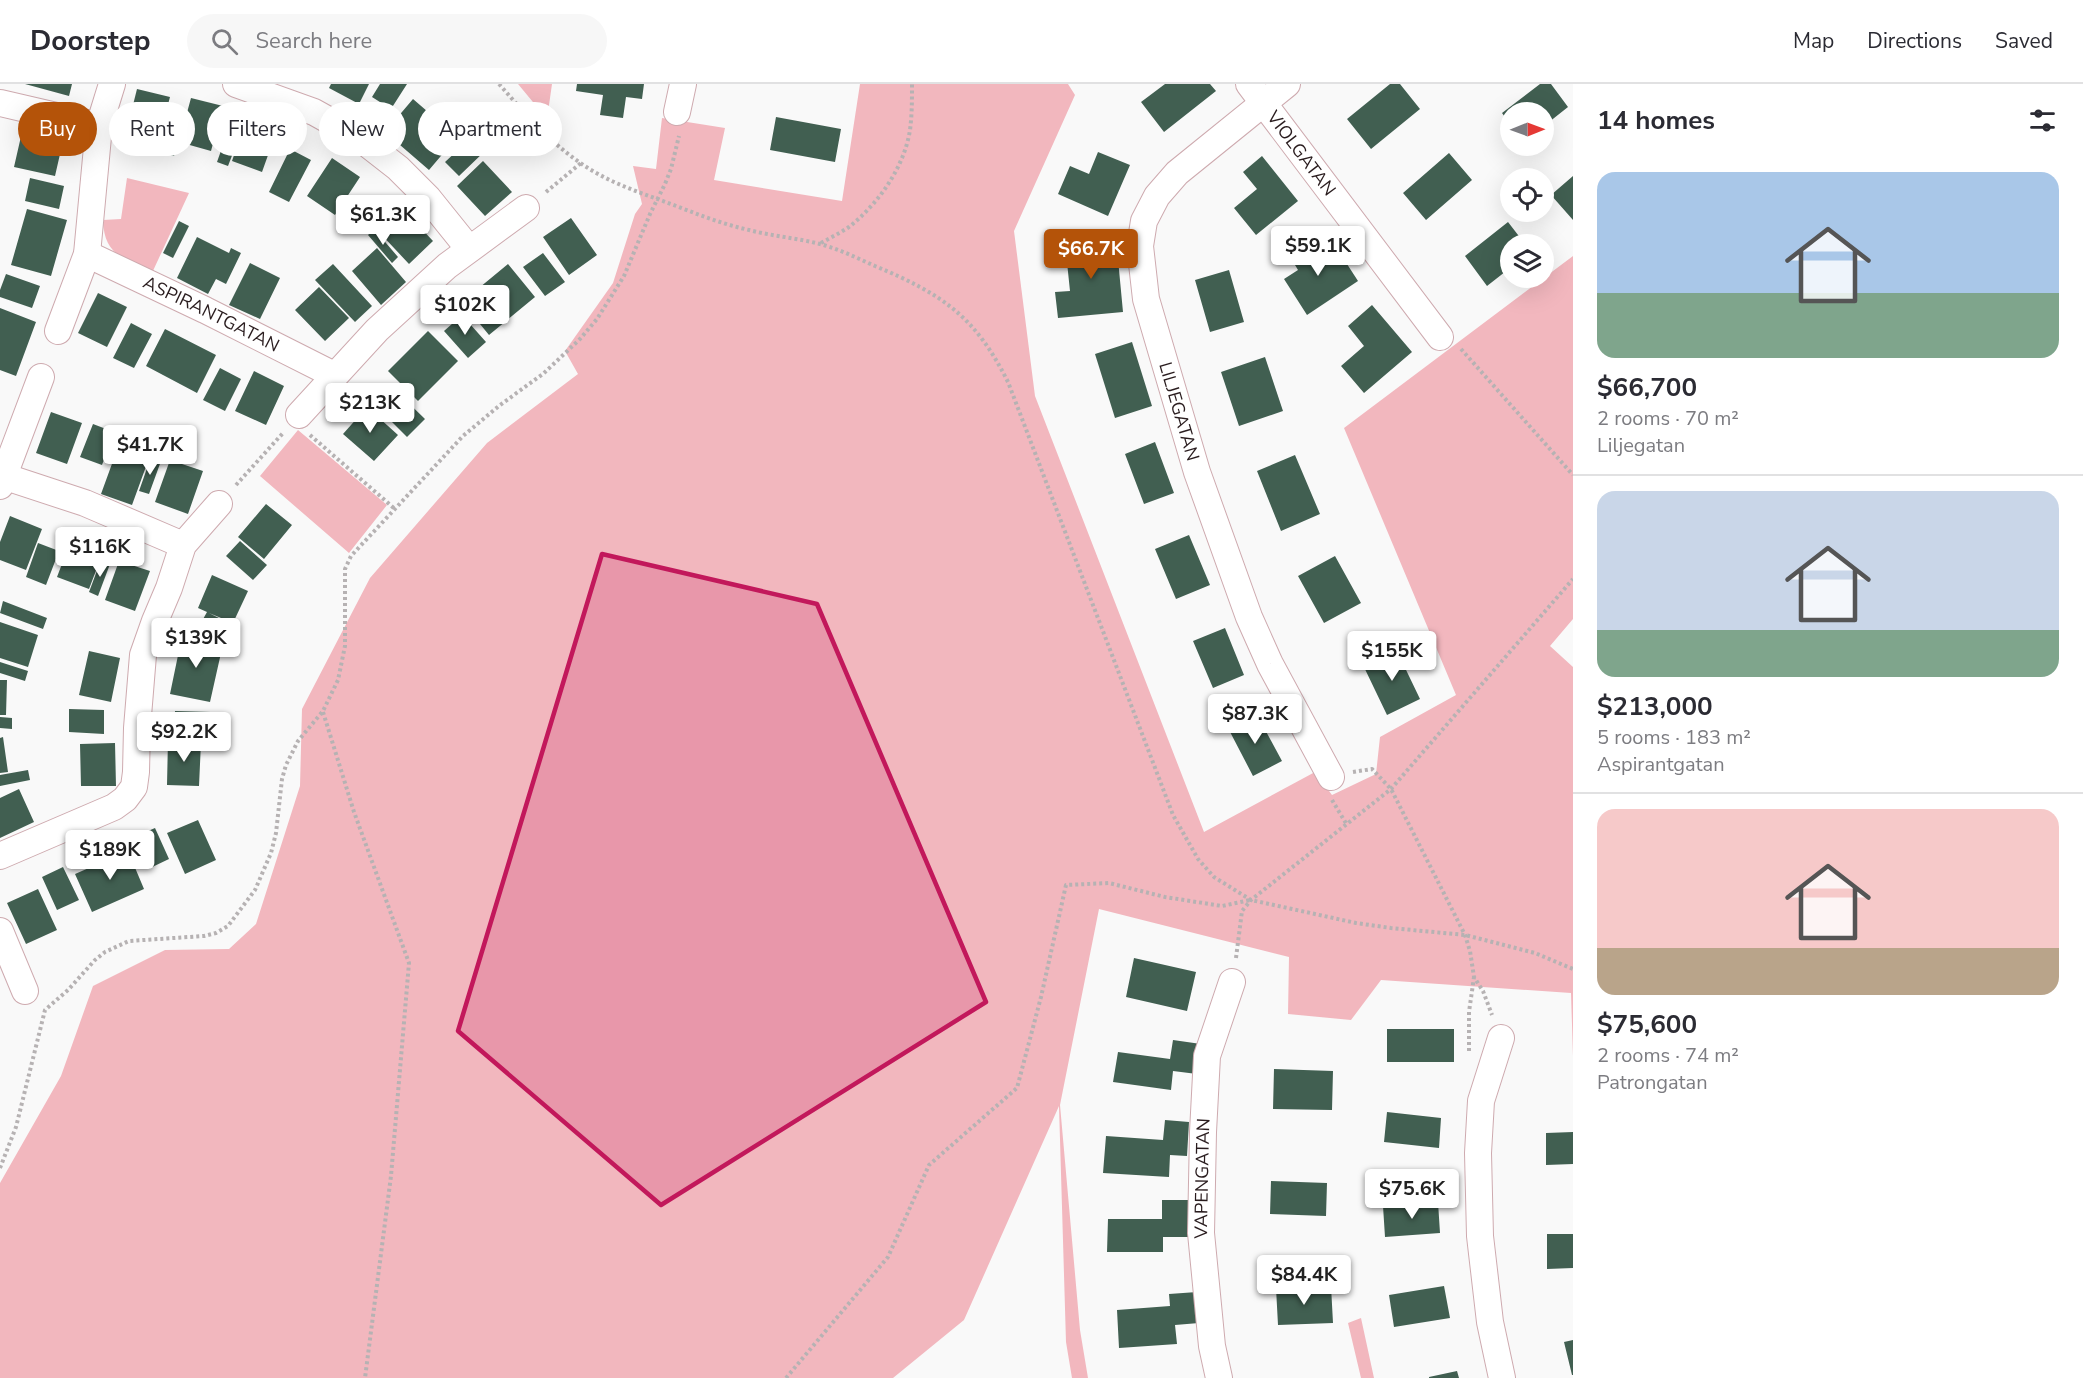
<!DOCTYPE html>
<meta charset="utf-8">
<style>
:root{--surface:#fff;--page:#f7f7f7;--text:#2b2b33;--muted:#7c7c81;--line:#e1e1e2;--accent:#b45309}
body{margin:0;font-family:"Nunito Sans",sans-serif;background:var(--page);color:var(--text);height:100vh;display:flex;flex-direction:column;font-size:22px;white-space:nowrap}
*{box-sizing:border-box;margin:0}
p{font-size:20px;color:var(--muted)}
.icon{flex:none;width:33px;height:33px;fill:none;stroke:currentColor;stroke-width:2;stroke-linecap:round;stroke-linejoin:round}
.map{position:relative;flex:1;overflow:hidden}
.details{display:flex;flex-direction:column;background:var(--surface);width:510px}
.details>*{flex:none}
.hud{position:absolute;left:18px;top:18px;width:570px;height:54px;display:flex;gap:12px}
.needle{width:39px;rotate:89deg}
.buttons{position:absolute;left:1500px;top:18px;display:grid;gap:12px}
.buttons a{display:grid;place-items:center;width:54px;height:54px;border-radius:50%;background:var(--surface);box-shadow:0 6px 24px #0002;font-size:30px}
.price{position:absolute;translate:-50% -51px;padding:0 14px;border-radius:6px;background:#fff;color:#222;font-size:20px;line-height:39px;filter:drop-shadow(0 2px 3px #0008)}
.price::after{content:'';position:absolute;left:50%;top:36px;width:18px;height:14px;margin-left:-9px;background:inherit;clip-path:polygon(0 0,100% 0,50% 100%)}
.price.current{background:var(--accent);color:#fff}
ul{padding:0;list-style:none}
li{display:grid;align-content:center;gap:12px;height:318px;padding:0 24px}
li+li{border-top:2px solid var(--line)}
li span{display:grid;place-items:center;height:186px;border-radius:18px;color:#555}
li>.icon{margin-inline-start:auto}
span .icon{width:108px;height:108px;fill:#fffc;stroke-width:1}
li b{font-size:26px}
h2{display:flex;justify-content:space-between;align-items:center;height:72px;padding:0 24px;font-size:26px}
.pill{padding:0 21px;border-radius:27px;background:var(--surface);box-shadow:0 6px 24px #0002;font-size:21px;line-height:54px}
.pill.current{background:var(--accent);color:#fff}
header{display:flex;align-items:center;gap:36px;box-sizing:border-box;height:84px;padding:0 30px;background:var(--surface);border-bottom:2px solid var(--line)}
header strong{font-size:28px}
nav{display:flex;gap:33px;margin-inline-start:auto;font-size:21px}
.search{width:420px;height:54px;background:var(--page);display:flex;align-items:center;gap:15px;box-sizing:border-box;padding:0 21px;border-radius:33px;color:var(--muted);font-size:22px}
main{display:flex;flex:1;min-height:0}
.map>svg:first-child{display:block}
</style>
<header>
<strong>Doorstep</strong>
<div class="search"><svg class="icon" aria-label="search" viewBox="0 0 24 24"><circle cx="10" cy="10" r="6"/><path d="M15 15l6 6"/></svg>Search here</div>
<nav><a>Map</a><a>Directions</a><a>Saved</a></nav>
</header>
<main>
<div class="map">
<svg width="1573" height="1294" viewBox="0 0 1573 1294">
<rect width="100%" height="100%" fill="#f9f9f9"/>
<!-- green -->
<path fill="#f2b7be" d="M518 0H552L547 35Z
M860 0H1068L1075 11 1014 147 1035 312 1204 748 1315 688 1332 711 1376 690 1380 653 1456 611 1344 344 1573 172V535L1550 562 1573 583V972L1571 909 1381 896 1351 936 1288 930 1289 873 1099 825 1060 1021 1080 1246 1088 1294H1072L1066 1258 1059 1022 964 1236 893 1294H0V1099L61 992 93 902 165 866 229 865 256 840 300 702 302 625 370 494 487 359 578 290 565 267 613 199 635 130 642 120 633 82 656 85 662 34 725 44 714 96 842 117Z
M127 94 189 109 152 189C123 174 104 171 103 136L121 135Z
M298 346 387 421 349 469 260 392Z
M1361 1234 1374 1294H1361L1348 1239Z"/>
<!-- building -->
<path fill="#415f51" d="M25 0H72L69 12Z
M331 0H369L359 20 329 4Z
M380 0H407L391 25 372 13Z
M577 0H644L642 15 626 13 623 34 600 31 603 11 576 7Z
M1165 0H1210L1216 7 1164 48 1141 18Z
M1390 0H1400L1420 25 1371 65 1347 35Z
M1540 0H1551L1568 23 1544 42V28H1510V40L1502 29Z
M137 5 170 13 158 58 126 49Z
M191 14 223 22 211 67 179 58Z
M413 15 457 53 429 86 385 48Z
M176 25 187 28 174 72 163 69Z
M776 33 841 45 835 78 770 66Z
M246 36 277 46 262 88 232 77Z
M229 44 241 48 228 82 217 78Z
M22 48 63 57 55 92 14 83Z
M472 53 485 67 459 92 445 78Z
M290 65 311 76 289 118 269 108Z
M1098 68 1130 81 1108 132 1058 110 1070 82 1089 90Z
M1449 69 1472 96 1426 136 1403 109Z
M1262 72 1298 117 1256 151 1234 124 1257 105 1243 88Z
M332 74 360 93 335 131 307 112Z
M483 77 512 108 485 132 457 102Z
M1573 92V136L1551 111Z
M30 94 64 102 59 125 25 117Z
M27 125 67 136 51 192 11 181Z
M403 125 433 157 409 180 379 148Z
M571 134 597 171 569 191 543 153Z
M179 137 189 142 173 174 163 169Z
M1508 138 1525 160H1510V184L1487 202 1465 172Z
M374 145 398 173 392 179 368 151Z
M197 153 229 169 231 164 241 169 226 200 216 195 208 210 177 194Z
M1116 154 1123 228 1058 234 1055 208 1070 207 1065 159Z
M1310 157 1320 173 1336 163 1358 197 1307 231 1284 195 1298 186 1289 171Z
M377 164 406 198 381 221 352 187Z
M543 169 565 198 545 212 523 183Z
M250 179 280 194 260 235 229 221Z
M333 180 372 222 355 238 315 196Z
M508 180 535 213 489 251 462 218Z
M1229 186 1244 238 1210 248 1195 196Z
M6 190 40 202 32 224 0 213V206Z
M319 203 349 234 325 257 295 226Z
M98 209 127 223 107 263 78 249Z
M1372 221 1412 268 1364 309 1341 282 1364 262 1348 242Z
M0 224 36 238 16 292 0 286Z
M462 231 486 258 468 274 444 247Z
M131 239 152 250 134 284 113 274Z
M165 245 216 271 197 309 146 282Z
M428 247 458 277 418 317 388 287Z
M1132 258 1152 322 1115 334 1095 270Z
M1265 273 1283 327 1239 342 1221 288Z
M220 284 241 295 225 327 203 316Z
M254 287 284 302 266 341 235 327Z
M389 300 425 335 407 353 372 318Z
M367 323 398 351 374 377 343 350Z
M51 328 82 339 67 380 36 369Z
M93 340 114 348 102 381 80 373Z
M1155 358 1174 409 1144 420 1125 370Z
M117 366 148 377 132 421 101 410Z
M1295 371 1320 430 1281 447 1257 387Z
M151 373 161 377 149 410 139 407Z
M170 376 203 387 188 430 155 418Z
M266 420 292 441 264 475 238 453Z
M10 432 42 445 26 486 0 476V458Z
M73 451 105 463 89 505 57 493Z
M1189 451 1210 501 1176 515 1155 465Z
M240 457 267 481 253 496 226 472Z
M38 459 59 467 46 501 26 493Z
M1335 472 1361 519 1324 539 1298 492Z
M101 476 110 480 98 512 89 508Z
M119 477 150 487 135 527 105 516Z
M212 491 248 507 233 539 209 529 239 544 234 553 202 537 207 528 198 524Z
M3 517 47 534 43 545 0 529Z
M0 538 38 551 28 583 0 574Z
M1225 544 1244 591 1213 604 1193 557Z
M182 552 223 560 210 618 170 610Z
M1396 565 1420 615 1387 631 1363 581Z
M89 567 120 574 111 618 79 611Z
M0 578 28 587 25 597 0 589Z
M0 596H7L6 631H0Z
M69 625 104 626V650L69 648Z
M175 627 211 628 210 652 174 651Z
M1256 629 1282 677 1253 692 1228 644Z
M0 633 12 634V645L0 644Z
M3 653 8 688 0 689V654Z
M168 656 201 658 199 702 167 701Z
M115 659 116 702H81L80 660Z
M28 686 30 696 0 702V691Z
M19 705 34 738 0 754V714Z
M198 736 216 776 185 790 167 749Z
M155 744 169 775 148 785 134 753Z
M128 767 144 805 92 828 75 790Z
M63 783 79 816 57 826 42 793Z
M38 805 57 846 26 860 7 819Z
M1134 874 1196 888 1187 927 1126 913Z
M1387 945H1454V978H1387Z
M1173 956 1201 960 1197 990 1173 987 1171 1006 1113 998 1118 968 1170 975Z
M1274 985 1333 987 1332 1026 1273 1025Z
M1387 1028 1441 1034 1439 1064 1384 1058Z
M1165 1036 1189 1038 1187 1072 1170 1071 1169 1093 1103 1089 1106 1052 1163 1056Z
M1573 1048V1080L1546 1081V1049Z
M1271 1097 1327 1099 1326 1132 1270 1130Z
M1162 1116H1189V1153H1163V1168H1107L1108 1135H1162Z
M1438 1118 1440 1149 1385 1153 1383 1122Z
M1547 1150H1573V1184L1547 1185Z
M1331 1202 1333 1239 1278 1241 1276 1204Z
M1444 1202 1450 1234 1394 1243 1389 1211Z
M1197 1208 1199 1239 1175 1241 1177 1260 1119 1264 1117 1226 1170 1222 1169 1210Z
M1573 1256V1291H1572L1564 1258Z
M1457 1287 1459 1294H1429V1293Z"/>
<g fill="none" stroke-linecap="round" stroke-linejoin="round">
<defs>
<g id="street">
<path d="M236 0 314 28 357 52 398 84 428 114 469 165"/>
<path id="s1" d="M1249 0 1440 253"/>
<path id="s2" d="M1287 0 1177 89 1157 112 1144 137 1140 162 1146 215 1197 388 1249 533 1270 580 1331 693"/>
<path d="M0 19 99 42"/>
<path d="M677 28 683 0"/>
<path id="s3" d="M87 170 205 226 334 291"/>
<path d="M58 247 87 170 99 42 112 0"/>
<path d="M299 331 377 246 447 182 526 124"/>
<path d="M0 391 85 419 183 461"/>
<path d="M0 402 41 293"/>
<path d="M0 772 114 723 125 715 134 703 136 688 137 644 143 571 155 537 169 504 183 461 219 420"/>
<path d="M0 847 25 907"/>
<path d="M1501 954 1481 1017 1478 1069 1480 1152 1490 1238 1502 1294"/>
<path id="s4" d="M1219 1294 1212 1262 1201 1149 1203 1048 1207 972 1232 898"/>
</g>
</defs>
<!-- street casing -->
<use href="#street" stroke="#ceaaaf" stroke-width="28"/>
<!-- path -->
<path stroke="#b6b2b3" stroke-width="4" stroke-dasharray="3 3" stroke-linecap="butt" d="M499 0C529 34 559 69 600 91 622 103 647 111 671 120 697 130 722 140 749 146 772 152 797 154 820 160 839 165 857 174 875 182 942 210 975 232 1008 298L1173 731 1198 775 1214 793 1251 816 1356 839 1391 844 1465 851 1535 869 1573 885
M546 108 581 79
M821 159C830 154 840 149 849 143 878 120 904 84 910 46 912 31 912 16 912 0
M1461 265 1573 391
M310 351 395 425
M236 401 283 349
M323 628 354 728 409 879 391 1092 365 1294
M1353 688 1372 685 1391 705 1465 851 1470 867 1474 893 1483 907 1492 931
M1332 716 1347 741
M1236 874 1242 827 1251 816 1391 705 1573 495
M1469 967V928L1474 893
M0 1084 16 1043 45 926 68 906 95 876 105 868 129 857 204 852 216 849 228 842 255 806 271 769 276 749 282 695 286 681 298 657 323 627 338 596 345 562V485L351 472 463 352 500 321 543 290 580 255 597 235 624 192 650 130 665 100 671 85 679 52
M786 1294 888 1173 929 1081 1017 1004 1041 913 1066 801 1109 799 1165 813 1222 822 1250 816"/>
<!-- street -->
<use href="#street" stroke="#fff" stroke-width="26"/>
</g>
<!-- marked area -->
<path fill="#c2185b" fill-opacity="0.2" stroke="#c2185b" stroke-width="4.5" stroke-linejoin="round" d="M602 470 817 520 986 918 661 1121 458 947Z"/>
<g text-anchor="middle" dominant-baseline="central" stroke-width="6" stroke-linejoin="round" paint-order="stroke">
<!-- street labels -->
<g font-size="18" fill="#291c1e" stroke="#fff">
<text stroke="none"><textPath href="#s1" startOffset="87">VIOLGATAN</textPath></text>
<text stroke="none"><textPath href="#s3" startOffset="138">ASPIRANTGATAN</textPath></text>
<text stroke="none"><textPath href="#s2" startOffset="396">LILJEGATAN</textPath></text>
<text stroke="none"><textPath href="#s4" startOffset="201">VAPENGATAN</textPath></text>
</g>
</g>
</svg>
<div class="buttons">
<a><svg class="needle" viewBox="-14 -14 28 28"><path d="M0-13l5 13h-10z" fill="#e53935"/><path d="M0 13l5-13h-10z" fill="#7c7c81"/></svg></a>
<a><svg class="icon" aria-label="locate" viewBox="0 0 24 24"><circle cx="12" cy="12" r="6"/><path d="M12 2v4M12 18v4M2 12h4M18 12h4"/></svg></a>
<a><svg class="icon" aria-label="layers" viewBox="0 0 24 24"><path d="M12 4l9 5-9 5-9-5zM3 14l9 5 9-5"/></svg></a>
</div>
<b class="price" style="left:383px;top:162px">$61.3K</b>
<b class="price" style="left:1318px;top:193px">$59.1K</b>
<b class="price current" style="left:1091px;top:196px">$66.7K</b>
<b class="price" style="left:465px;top:252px">$102K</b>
<b class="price" style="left:370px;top:350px">$213K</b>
<b class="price" style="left:150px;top:392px">$41.7K</b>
<b class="price" style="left:100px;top:494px">$116K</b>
<b class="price" style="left:196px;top:585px">$139K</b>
<b class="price" style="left:1392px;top:598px">$155K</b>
<b class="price" style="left:1255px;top:661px">$87.3K</b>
<b class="price" style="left:184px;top:679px">$92.2K</b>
<b class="price" style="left:110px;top:797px">$189K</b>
<b class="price" style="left:1412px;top:1136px">$75.6K</b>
<b class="price" style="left:1304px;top:1222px">$84.4K</b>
<div class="hud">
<a class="pill current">Buy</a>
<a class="pill">Rent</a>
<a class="pill">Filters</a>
<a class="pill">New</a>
<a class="pill">Apartment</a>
</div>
</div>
<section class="details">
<h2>14 homes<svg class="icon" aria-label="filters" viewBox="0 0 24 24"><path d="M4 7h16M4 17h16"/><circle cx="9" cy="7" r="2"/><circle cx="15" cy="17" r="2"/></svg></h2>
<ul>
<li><span style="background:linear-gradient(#a9c7e8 65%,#7fa58c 0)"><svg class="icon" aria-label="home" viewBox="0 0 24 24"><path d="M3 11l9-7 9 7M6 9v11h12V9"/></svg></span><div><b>$66,700</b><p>2 rooms · 70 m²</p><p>Liljegatan</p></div></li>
<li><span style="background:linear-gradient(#c9d6e8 75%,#7fa58c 0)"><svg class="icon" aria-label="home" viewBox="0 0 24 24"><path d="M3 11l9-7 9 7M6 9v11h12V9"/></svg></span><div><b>$213,000</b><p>5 rooms · 183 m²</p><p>Aspirantgatan</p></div></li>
<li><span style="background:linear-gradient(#f6c9c9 75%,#b9a48a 0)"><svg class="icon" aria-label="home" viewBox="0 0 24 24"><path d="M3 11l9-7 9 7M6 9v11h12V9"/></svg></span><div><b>$75,600</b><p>2 rooms · 74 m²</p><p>Patrongatan</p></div></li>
</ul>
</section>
</main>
